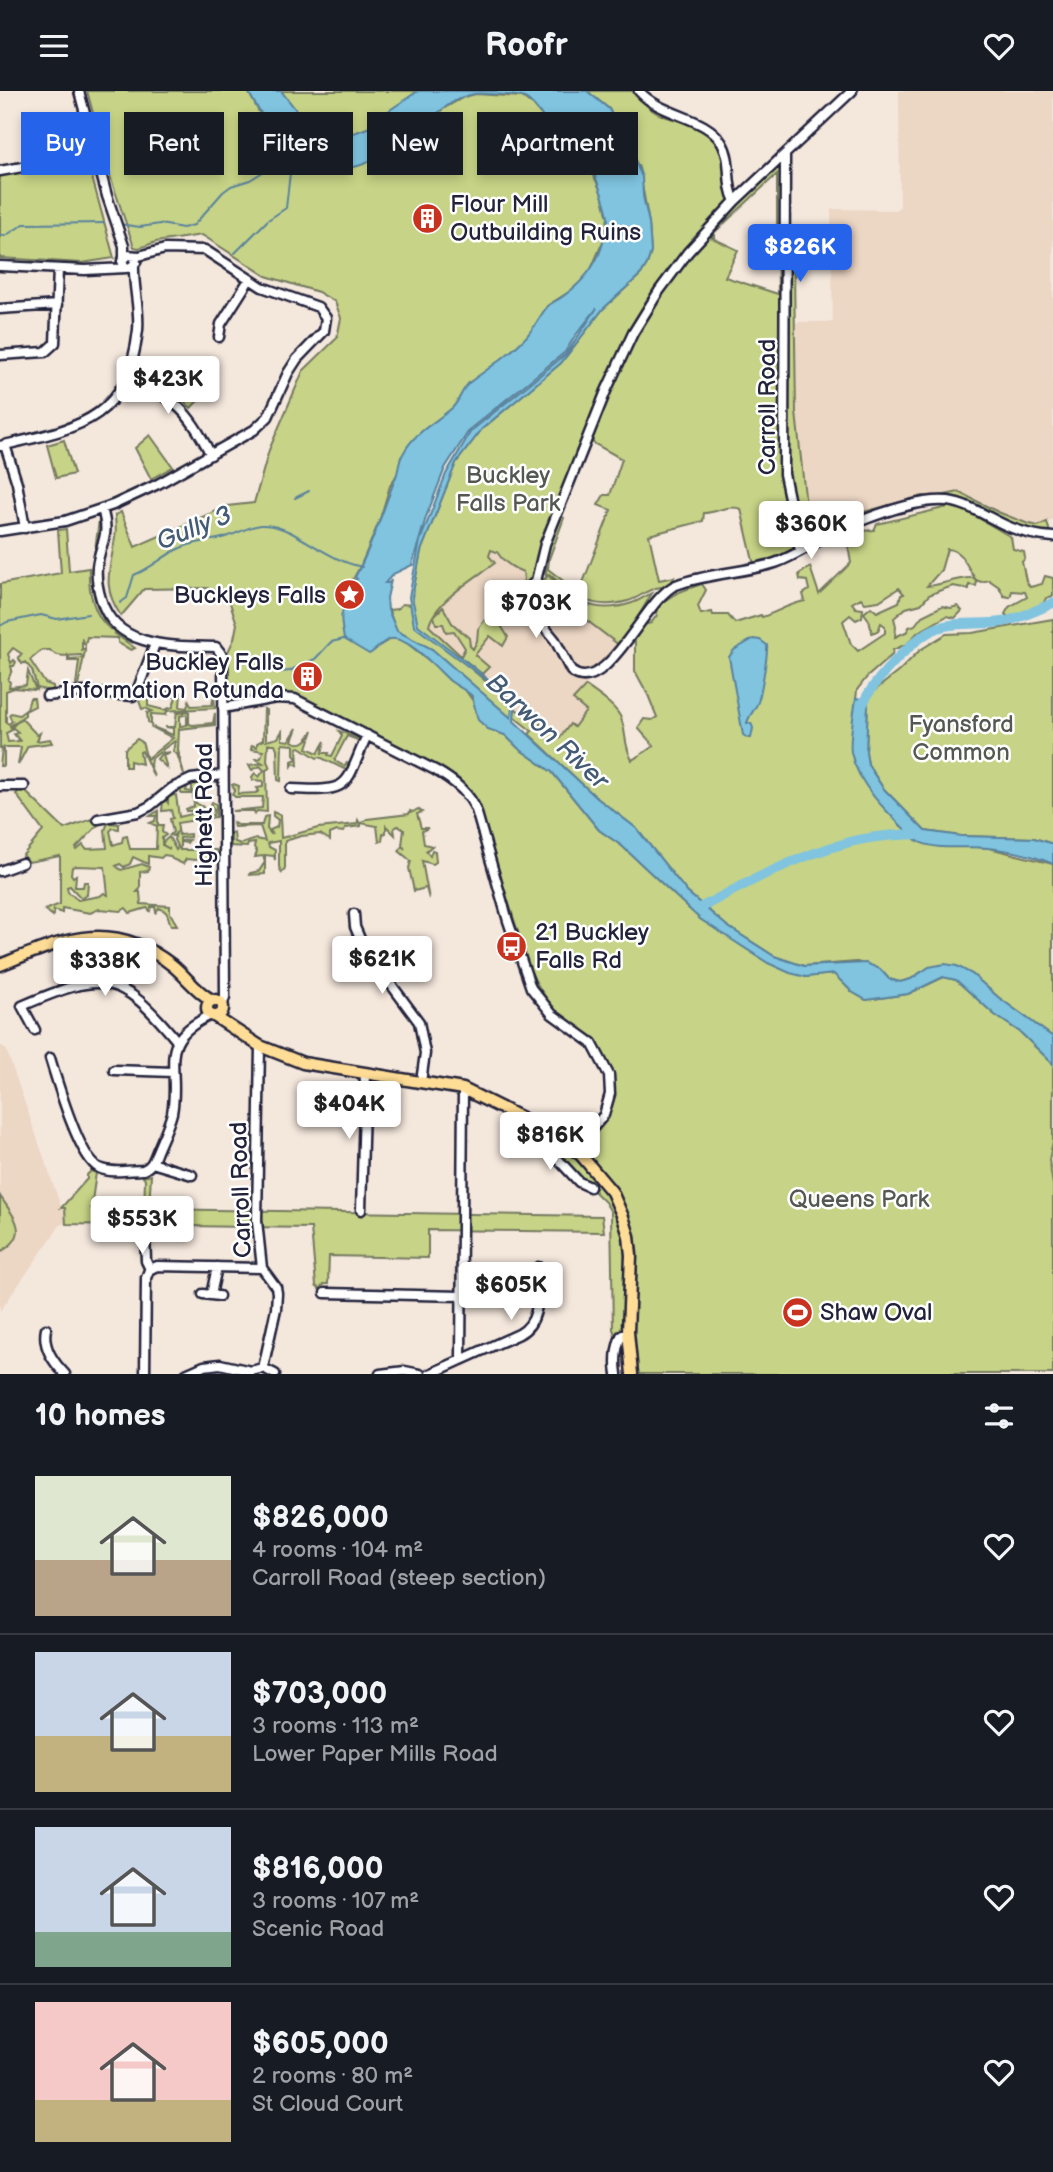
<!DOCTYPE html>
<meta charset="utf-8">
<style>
:root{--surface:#171b24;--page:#242831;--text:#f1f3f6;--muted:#9ea1a6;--line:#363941;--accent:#2563eb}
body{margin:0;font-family:"Balsamiq Sans",sans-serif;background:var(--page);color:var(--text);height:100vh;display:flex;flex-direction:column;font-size:26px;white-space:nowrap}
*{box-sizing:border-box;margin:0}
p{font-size:23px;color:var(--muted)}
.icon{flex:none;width:38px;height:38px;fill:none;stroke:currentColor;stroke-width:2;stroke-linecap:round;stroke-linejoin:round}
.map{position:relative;height:1283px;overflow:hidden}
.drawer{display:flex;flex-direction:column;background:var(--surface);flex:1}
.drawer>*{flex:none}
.guide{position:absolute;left:21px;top:21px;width:700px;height:63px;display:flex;gap:14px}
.price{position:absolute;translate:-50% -60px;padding:0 16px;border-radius:7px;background:#fff;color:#222;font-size:23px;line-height:46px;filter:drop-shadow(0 2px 4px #0008)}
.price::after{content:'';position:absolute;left:50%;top:42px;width:21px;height:16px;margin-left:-10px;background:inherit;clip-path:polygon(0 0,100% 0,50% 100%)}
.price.on{background:var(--accent);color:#fff}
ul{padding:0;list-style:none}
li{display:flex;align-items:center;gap:21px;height:175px;padding:0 35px}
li+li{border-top:2px solid var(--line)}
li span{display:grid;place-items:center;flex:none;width:196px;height:140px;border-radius:0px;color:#555}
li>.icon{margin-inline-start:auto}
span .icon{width:84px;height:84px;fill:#fffc;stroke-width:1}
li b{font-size:30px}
h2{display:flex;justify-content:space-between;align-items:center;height:84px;padding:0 35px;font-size:30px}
.chip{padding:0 24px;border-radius:0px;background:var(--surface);box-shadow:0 4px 10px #0003;font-size:24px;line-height:63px}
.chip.on{background:var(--accent);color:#fff}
header{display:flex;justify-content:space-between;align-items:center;height:91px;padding:0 35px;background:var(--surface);font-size:32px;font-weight:800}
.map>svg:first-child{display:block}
</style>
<header><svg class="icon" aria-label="menu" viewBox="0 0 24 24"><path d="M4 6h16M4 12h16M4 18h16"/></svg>Roofr<svg class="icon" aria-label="heart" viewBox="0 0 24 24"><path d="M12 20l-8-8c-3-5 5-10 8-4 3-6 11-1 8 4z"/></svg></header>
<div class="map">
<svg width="1053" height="1283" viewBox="0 0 1053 1283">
<rect width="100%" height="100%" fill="#f4e7dc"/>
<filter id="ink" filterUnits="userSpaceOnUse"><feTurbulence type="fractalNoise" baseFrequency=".0143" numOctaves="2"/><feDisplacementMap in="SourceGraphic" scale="14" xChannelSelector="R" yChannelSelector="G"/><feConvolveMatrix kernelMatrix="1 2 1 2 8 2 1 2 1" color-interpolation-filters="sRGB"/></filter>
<g filter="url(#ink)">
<!-- built -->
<path fill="#ecd6c4" d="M899 0H1053V429L1038 435 998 421 959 401 935 406 923 405 860 422 809 444 796 321V231H833L831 118 895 119 900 116Z
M490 454 623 558 607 579 589 590 573 609 586 619 559 654 424 535Z
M0 954 6 958 61 1116H65L66 1133H61L0 1220Z"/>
<!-- green -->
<path fill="#c7d386" stroke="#747a60" stroke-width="2" fill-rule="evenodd" d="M87 0H248L260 23 283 50 314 70 332 76 345 77 359 74 374 68 415 41 443 18 464 6 476 3 522 6 533 14 552 37 584 62 602 103 608 127 604 148 589 183 572 199 547 215 535 236 524 249 502 269 469 292 453 317 431 334 401 366 398 382 390 395 379 431 361 474 352 490 350 511 375 557 393 547 403 549 437 576 449 589 466 600 475 613V620L494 640 505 644 518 657 552 681 599 739 622 755 700 828 748 858 805 886 834 883 852 901 866 909 908 903 944 886 956 889 995 924 1020 941 1053 973V1050L1049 1069 1053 1094V1283H637C635 1263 633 1243 634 1223 634 1204 638 1183 637 1163 634 1120 610 1084 579 1056 587 1045 601 1038 607 1025 624 990 606 963 581 940 573 933 564 927 556 920 545 907 537 895 530 879L475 706 458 687 294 603 233 610 227 605V563L234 548 237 533 229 509 220 501 207 497 144 498 121 525C100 494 111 478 115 446 117 439 115 431 115 424L121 421 135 456 227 415 254 412 269 359 303 280 337 247 341 227 335 211 318 201 266 185 202 144 156 151 139 157 134 156 112 91Z
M281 0H418L368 37 354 42 312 31 300 24Z
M587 0H633C640 8 647 17 657 22 676 31 701 32 715 46 733 64 717 89 734 110 698 149 657 189 637 238L659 204 706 144 738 159 725 186 778 203 777 142H785L787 175 788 179H794L796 321 809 443 860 422 923 405 935 406 959 401 998 421 1026 432 1038 435 1047 431 1050 442 1018 438 966 413 944 406 858 430 812 452 802 451 786 384 783 383 800 458 783 466 757 474 753 470 741 418C727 413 717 422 704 422L703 430 649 444 659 489 674 486C671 497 662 495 653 498 644 501 637 508 628 510 592 520 575 506 549 483L546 484 547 456 558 426 561 425 564 427 549 468 548 478 579 502 611 419 598 414 604 404H610L622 368 593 352 592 342 635 243 605 301 537 478 535 477 533 492 526 497 520 494 524 489 523 481C512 477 504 472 497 461L491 459 489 465 495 472C475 487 434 511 429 535L461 565 465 557 454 540 446 541 443 533H436L434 525 443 516 452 532 469 547 470 555 473 558 477 550 478 538 490 522 494 523 508 546 503 555 490 545 475 564 489 576 482 583 466 570H462L509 610 513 616 511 627 432 558 396 540 389 519 397 518 402 513 413 514 412 506 421 460 456 372 482 338 561 272 603 218 641 183 647 173 651 161 649 132 639 77 609 18Z
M87 68 114 167 82 172 0 167V85Z
M776 77 781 78 782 140H777V83L714 142V146L712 145 710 140Z
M195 279 214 293 191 317 181 307Z
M150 344 173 376 151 388 135 357Z
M64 349 74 383 56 387 47 354Z
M956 414 1011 446 1013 458 1024 461 1025 467 1022 471 1026 490 1030 496 1042 493 1045 485 1053 487V505L1046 507 1042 515 1009 527 1005 523 1009 516 1027 506 1025 501 1012 500 1010 506 1004 505 999 496 989 489 981 491 976 489C967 477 963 459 947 458L941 479 927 495C944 494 956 486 973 487L977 491 976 495 969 494V498L953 495 941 499 929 504 921 513 906 517 894 527 896 535 895 546 908 540 909 536 915 534 922 525 942 515 951 517 958 515 962 520 955 527 947 525 917 542 907 553 893 559 892 564 867 586 857 599 851 660 899 733 922 752 989 757 1053 773V946L998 906 972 883 921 881 911 888 900 891 889 888 880 878 857 871 804 875 774 865 727 835 687 801 636 737 597 707 529 643 532 640 514 626 515 617 523 624 529 621 540 630V635L544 638 547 636 560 647 570 633 574 636 586 620 573 609 586 595C597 603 613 613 620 625 627 640 623 653 632 669L654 655 638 637 644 628 652 629 657 626 648 604 635 580V544L638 541 639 535 651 532 657 524 656 521C666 503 683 500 702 493L706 499 698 515 701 523 712 521 713 524H728L735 532 761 524 762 526C778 521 788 513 805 510L803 503 809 499 807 490 800 489 799 483 810 476 819 503 851 472 847 448 861 440 874 439 877 433ZM899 497 904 503 901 504 899 511 877 521 871 516 864 522 869 529 872 542 878 540 881 532 885 535V542L858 560 851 553 843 530 850 524 856 529 862 526 863 518 856 517 852 512 861 507 865 512 879 510Z
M99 428 102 440 94 491 99 515 110 534 133 552 114 542 135 557 131 559 118 552V547L87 546 85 554 82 549V559L85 557V560L78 595 76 594 79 570H68V565L70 568 83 567 81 564C70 564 57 568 50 559H42L30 569 45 592 53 595V601L37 597 32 579 25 571 22 573 18 566 22 563 13 557 8 563 11 572 14 569 16 571 14 575H11L12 579 8 589 10 591 9 596 26 594 28 580 36 599 14 597 6 600V631L9 633 12 630 9 624 11 622 19 624 27 618 30 607H34L35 615 25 620V624L10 635 12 639 6 642 8 651 20 650 14 643 18 641 12 636 21 627 37 644 40 642 37 650 50 648 52 652 28 655 18 674 21 656H4V675H0L2 657H0V493L61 482 58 439 66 438 69 480 89 477C88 499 93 525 111 539 81 502 95 470 99 428Z
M548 484C574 509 593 525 632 512 639 510 645 505 652 502L631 538 619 554 538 492 539 488H545Z
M1053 528V753L1034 747 961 745 925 740 883 697 868 673 866 661 868 609 874 600 899 580 920 559 946 543 972 542Z
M168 593 162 600 181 602 180 616 187 617 189 610 191 615 212 614 214 604 215 617 179 619V622L189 620V623L180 625V635L187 634V626L189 625V633L193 634 213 632 215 622V634L179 638 178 659 184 684 177 663 173 661 175 650 162 659 163 662 170 661 163 664 167 677 157 668 161 663 160 661 151 668 150 674 154 686 142 660 140 661 142 673 130 670V676H125V658L137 648 142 651 147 668 173 647 150 635 173 644V637L165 636H175L177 619 167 620 166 624 151 623V633L148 631 147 622 152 620 145 617 142 618 139 610 142 606 148 607V615L164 619 173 616 176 606 158 602Z
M264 618 266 619V650L278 647 282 640V649L289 650 297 637 292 650C302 656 308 649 313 639L307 657 318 662 325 650 322 662H329L328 664 332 665 342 645 339 640 358 647 360 650 347 645 335 668V670L344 675 347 672 349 674 346 679 320 666 317 667 300 656 297 657 298 674 294 672 292 675V670L297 668 294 663V654L282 653 281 690 278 689 277 658 275 653H268L267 670 270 677 266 679 267 721 257 720 255 723 254 720H232L262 717 263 706H235L232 703 235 699 232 694 234 693 239 695 238 703 256 702 259 700 257 697 263 696V690L253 689 252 686 255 682 259 686 264 679 260 675 252 679 249 674 263 672 256 668 261 667 263 660 251 658 252 654 257 656V652L263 649Z
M201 691 203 701 195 702 196 712 203 716 202 718H198L199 726 213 724 214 719 210 715 212 711 216 713V726L177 732 179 744 190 743V746L180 747V750L189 749 187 752 180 751V759H216L218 763 216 770 204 773 200 766 196 769 186 768 183 773 172 768 170 765 164 764 161 767 148 765V773L133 766 130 773 124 776 120 773 116 775 121 779 142 773 149 776 148 780 140 781V798L137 801H140L141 813 170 815V822L177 834H171C167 826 170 821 159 817L156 821 155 816H151L150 820 147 817 130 822 126 817 121 820 99 818 90 822 62 817V822L54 819 53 825 45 819 60 813V765L29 771 23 764 43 740 16 703 19 700 26 701 64 738 92 728 98 734 76 757 77 759 83 754 86 758 107 757 105 739 108 732 119 733V738L113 737 110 740 113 754 122 751 123 746 127 745 130 758H156L157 735 150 732 155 730 156 725H150L158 720V734H163L162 741 166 744 162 747V754L170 758 163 754V751L169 746 176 759 178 757 174 749 176 742 173 745 170 744 173 741 170 728 173 727 171 719 162 720 163 710 165 708 168 712V705L176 704 179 726 192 723V720H186V718L194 715 193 703H182L178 697 188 692 186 700 192 701V692ZM76 775 105 776 108 804 104 802 100 805 78 809 68 801 67 796 70 795 81 807 87 804 88 791H84L83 796H75L76 784 73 786 71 783 72 776Z
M418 718 422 721 417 723 421 737H428L422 740 424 753 432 755 426 760 430 765 432 759 435 760 436 771 433 773 422 770 429 808 426 797 414 800 409 777 411 770 399 760 402 755 405 758 402 754 404 739 398 735 394 737 395 744 386 735V742L383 743 382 750 379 751 377 735 361 732V735L346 737 343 741 337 740 330 743V749L320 743 301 745 285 750V777L282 782 279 776V750L268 752 269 756 275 759V769L274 765 265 764V783L249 784 250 782 259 780 265 771 263 765 255 766 257 761 254 756 255 752 248 753 247 756 231 755V742L234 741 235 751 241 753 256 748 265 750 260 735 234 736 233 732 238 734H262L264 726 268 725 267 738 272 744 270 739 277 736 278 729 273 725V721L280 724 281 747 318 737 357 733 358 729 360 733 367 728 409 723 410 720 413 721Z
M558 1058H562C615 1094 628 1134 625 1197 625 1209 626 1223 624 1234 622 1239 619 1244 617 1249L613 1238 611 1121 605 1111 594 1100V1092L582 1089 557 1064Z
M91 1080 96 1082 91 1117 144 1118 145 1089 143 1086 151 1084 149 1118 602 1125 604 1141 428 1139V1167L329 1165 328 1193H325L319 1198 316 1195 311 1137 66 1133 65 1117H61L87 1088V1084Z
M0 1105C14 1126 32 1144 0 1161Z"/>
<!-- water -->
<path fill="#80c4e0" stroke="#5a839e" stroke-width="2" fill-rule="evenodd" d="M248 0H281L300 24 311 31 354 42 368 37 381 25 418 0H587L609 18 617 35 621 38 642 86 643 105 649 132 651 161 647 173 641 183 603 218 561 272 482 338 456 372 421 460 412 506 418 534 478 580 501 599 515 615 514 630 597 707 636 737 687 801 727 835 774 865 804 875 866 872 880 878 889 888 900 891 911 888 929 876 945 873 957 875 972 883 998 906 1053 946V973L1020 941 995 924 956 889 943 886 908 903 866 909 852 901 834 883 806 886 790 882 768 872 700 828 622 755 599 739 552 681 518 657 505 644 488 638 478 629 472 605C465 598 456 595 449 589 437 578 408 545 391 548 383 549 376 560 369 563L344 548C342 535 337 518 350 512L353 499 352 490 357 488 355 486C373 454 383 417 397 383 399 376 399 369 403 363 414 341 435 332 452 317 460 310 462 297 470 291 489 277 508 265 524 248 533 240 542 220 549 214 553 211 558 209 562 206 584 191 598 173 604 148 606 141 608 133 608 127 607 114 591 72 584 62 575 51 561 46 551 36 542 27 534 10 522 6 517 4 479 2 474 3 451 7 434 26 417 40 401 53 378 69 358 75 308 88 267 38 248 0ZM597 217 566 263 471 340 446 383 420 450 409 506 414 535 489 591 512 616 511 627 432 558 397 540 388 519 387 507 391 489 389 492H385L393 483 412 474 426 426 445 377 470 338 565 261 575 245Z
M753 548 760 549 767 554C768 563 761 602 758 611 755 619 749 624 747 632H751L753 637 751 647H748L743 644 729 566 734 559Z
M856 607 868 609 866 661 868 674 883 697 925 740 961 745 1034 747 1053 753V773C1034 764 1008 759 988 757 966 754 935 761 916 749 891 725 858 696 851 661 849 648 854 622 856 607Z"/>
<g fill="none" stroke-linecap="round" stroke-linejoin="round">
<!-- stream -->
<path stroke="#5a839e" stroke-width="2" d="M119 133 140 136 160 133 183 137 194 134 223 101 231 95 250 89 266 79 269 67 283 50
M0 144 5 145 24 133 104 132
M235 162 268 129 286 117 290 82 303 61
M295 407 309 400
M120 512 127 507 134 484C150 478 161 467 176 459 189 452 203 451 218 448 248 442 254 424 290 441 315 454 334 470 362 476
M0 535 7 531 41 524 57 528 88 523
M281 581 289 580 315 568 331 551 344 548"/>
<!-- river -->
<path stroke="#80c4e0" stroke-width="10" d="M861 619C867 595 914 546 937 537 957 530 981 534 1002 531 1019 528 1037 519 1053 512
M698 818C746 792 796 765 850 751 872 745 896 744 919 743"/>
<defs>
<path id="minor" d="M79 0 107 105 124 155V166
M639 0C662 26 705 24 722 52 733 70 725 92 735 110
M852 0 735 110 688 161 659 200 633 242 606 300 545 453 536 490 519 505 555 549 571 580C606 609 646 505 676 494 708 482 743 482 775 472 798 464 819 448 841 438 869 426 919 407 948 410 971 413 991 429 1012 437 1025 442 1039 445 1053 446
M785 65 784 383 800 460
M0 80 95 63
M0 175 85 179 126 177
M0 218 57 214
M219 246 221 233 249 189
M0 264 45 261 55 252 58 178
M127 286C176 310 185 314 211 364
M5 354 17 392 25 437
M0 355C78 337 128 330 138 239 140 217 133 196 134 174
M102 418C111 447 100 450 97 476 96 486 98 498 101 508 115 558 174 555 216 556L223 565 225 906 222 916
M0 440 65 430 113 414 158 393 254 339 268 326 288 282 297 268 324 240 326 227 318 216 262 196 205 159 165 158 139 165 127 164 122 170 125 176 130 177 136 171 133 165
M47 605 83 601 133 605 137 600 155 553
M223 617 276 607 295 608 435 679C453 689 469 701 476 719L508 830 531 897 552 923 592 952 609 984 610 1003 604 1024 586 1045 567 1055
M0 695H24
M291 698C352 701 344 697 367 644
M98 728 138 721 150 715 172 697 191 688 223 684
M0 780 22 772
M354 823 355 836 364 857 419 931 425 962 421 991
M35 939 22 915C103 880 119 880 177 950
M260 955 257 1130 262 1177 276 1196 277 1202 276 1218 263 1277
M50 967C57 990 79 1067 99 1077 112 1083 130 1079 143 1079 153 1075 154 1067 158 1058 163 1046 169 1034 172 1022 181 974 154 951 211 924
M114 979 173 981
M560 1050 555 1058 554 1064 579 1091 590 1096
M152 1072 192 1084
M361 1119 365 982
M145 1144 146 1170 150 1178
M325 1202 462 1205
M203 1203 219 1205
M211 1204 217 1176
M46 1238C42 1256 53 1271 65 1283
M461 1269 463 998
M145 1283 146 1187 149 1179 157 1175 262 1177
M186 1283 204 1275 220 1273 251 1280 263 1277 275 1283
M380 1283 405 1280 420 1283
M430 1283 519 1243C543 1230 537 1200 538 1176
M617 1283C615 1270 616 1257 621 1245L628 1241"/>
<path id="major" d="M0 874C63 849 111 826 172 874 186 885 196 901 212 909
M207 917a8 8 0 1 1 16 0a8 8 0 1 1-16 0Z
M214 925 260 955 303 972 463 998 540 1036 580 1063 612 1101 623 1126 629 1145 631 1164 628 1241 632 1283"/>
</defs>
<!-- minor casing -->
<use href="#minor" stroke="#22223b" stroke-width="13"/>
<!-- major casing -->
<use href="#major" stroke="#22223b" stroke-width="15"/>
<!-- minor -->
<use href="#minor" stroke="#fff" stroke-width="8"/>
<!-- major -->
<use href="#major" stroke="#ffdd96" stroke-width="10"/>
</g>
</g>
<!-- icons -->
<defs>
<symbol id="building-disc" viewBox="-11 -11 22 22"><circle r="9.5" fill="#c8321e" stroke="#fff"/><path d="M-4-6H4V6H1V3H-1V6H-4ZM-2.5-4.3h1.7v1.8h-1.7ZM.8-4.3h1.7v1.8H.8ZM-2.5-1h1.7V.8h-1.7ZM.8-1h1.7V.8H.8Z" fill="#fff"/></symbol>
<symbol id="sight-disc" viewBox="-11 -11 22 22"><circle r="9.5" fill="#c8321e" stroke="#fff"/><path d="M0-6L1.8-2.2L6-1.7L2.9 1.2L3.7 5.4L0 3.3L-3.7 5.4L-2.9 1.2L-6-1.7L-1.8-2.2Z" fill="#fff"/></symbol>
<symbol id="bus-disc" viewBox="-11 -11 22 22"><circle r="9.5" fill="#c8321e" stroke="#fff"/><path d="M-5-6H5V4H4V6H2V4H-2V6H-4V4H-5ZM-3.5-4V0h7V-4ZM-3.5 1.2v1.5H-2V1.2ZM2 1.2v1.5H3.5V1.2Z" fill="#fff"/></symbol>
<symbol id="stadium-disc" viewBox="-11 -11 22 22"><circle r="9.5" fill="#c8321e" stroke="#fff"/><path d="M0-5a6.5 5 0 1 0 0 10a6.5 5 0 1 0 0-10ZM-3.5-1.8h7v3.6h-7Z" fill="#fff"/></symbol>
</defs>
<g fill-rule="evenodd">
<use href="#building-disc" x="410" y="110" width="35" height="35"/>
<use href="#sight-disc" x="332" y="486" width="35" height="35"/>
<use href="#building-disc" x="290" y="568" width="35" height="35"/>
<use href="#bus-disc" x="494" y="838" width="35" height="35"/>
<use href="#stadium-disc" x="780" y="1204" width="35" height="35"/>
</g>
<g text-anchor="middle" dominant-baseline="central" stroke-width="5" stroke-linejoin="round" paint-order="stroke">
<!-- poi labels -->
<g font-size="24" fill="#22223b" stroke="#fff" text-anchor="start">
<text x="450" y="113">Flour Mill<tspan x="450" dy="28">Outbuilding Ruins</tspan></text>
<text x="326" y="504" text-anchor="end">Buckleys Falls</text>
<text x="284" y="571" text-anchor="end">Buckley Falls<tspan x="284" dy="28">Information Rotunda</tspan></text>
<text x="535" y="841">21 Buckley<tspan x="535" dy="28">Falls Rd</tspan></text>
<text x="820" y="1221">Shaw Oval</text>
</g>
<!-- street labels -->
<g font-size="24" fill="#22223b" stroke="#fff">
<text transform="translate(767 316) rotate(-90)">Carroll Road</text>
<text transform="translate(204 724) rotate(-90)">Highett Road</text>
<text transform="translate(241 1099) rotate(-92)">Carroll Road</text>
</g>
<!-- park labels -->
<g font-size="24" fill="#545752" stroke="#fff">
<text x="508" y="384">Buckley<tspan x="508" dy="28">Falls Park</tspan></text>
<text x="961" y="633">Fyansford<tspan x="961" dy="28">Common</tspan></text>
<text x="859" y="1108">Queens Park</text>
</g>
<!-- water labels -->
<g font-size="26" font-style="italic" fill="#435b75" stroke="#fff">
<text transform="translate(194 438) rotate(-22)">Gully 3</text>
<text transform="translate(547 641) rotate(43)">Barwon River</text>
</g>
</g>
</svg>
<b class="price on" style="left:800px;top:193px">$826K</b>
<b class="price" style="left:168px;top:325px">$423K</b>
<b class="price" style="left:811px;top:470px">$360K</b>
<b class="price" style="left:536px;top:549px">$703K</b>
<b class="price" style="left:382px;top:905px">$621K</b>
<b class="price" style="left:105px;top:907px">$338K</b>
<b class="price" style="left:349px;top:1050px">$404K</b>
<b class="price" style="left:550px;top:1081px">$816K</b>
<b class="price" style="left:142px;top:1165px">$553K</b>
<b class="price" style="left:511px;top:1231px">$605K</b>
<div class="guide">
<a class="chip on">Buy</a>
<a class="chip">Rent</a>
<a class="chip">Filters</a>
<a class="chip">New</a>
<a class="chip">Apartment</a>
</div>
</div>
<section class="drawer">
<h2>10 homes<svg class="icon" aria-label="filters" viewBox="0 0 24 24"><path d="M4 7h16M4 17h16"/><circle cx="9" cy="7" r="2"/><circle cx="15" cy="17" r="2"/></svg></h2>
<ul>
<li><span style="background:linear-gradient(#dfe7d0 60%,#b9a48a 0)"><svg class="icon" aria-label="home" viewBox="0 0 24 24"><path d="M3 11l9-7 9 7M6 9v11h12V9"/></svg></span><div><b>$826,000</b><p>4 rooms · 104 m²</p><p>Carroll Road (steep section)</p></div><svg class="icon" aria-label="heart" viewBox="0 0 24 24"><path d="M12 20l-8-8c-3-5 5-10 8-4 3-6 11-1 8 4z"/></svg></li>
<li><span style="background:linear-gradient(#c9d6e8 60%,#c2b280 0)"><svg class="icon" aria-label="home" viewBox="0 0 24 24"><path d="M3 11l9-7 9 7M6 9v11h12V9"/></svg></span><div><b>$703,000</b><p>3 rooms · 113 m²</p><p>Lower Paper Mills Road</p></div><svg class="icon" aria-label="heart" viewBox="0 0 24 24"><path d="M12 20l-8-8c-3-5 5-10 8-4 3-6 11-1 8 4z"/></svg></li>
<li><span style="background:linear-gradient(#c9d6e8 75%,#7fa58c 0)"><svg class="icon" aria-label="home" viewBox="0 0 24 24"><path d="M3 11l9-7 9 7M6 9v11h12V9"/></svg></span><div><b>$816,000</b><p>3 rooms · 107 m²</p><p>Scenic Road</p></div><svg class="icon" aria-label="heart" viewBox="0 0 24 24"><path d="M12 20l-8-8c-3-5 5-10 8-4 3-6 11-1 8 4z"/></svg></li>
<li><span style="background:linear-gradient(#f6c9c9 70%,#c2b280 0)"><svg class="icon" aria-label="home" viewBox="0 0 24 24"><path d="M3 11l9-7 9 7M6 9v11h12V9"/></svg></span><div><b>$605,000</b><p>2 rooms · 80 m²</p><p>St Cloud Court</p></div><svg class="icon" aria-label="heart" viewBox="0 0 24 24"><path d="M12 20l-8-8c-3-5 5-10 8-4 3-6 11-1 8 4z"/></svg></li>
</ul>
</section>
